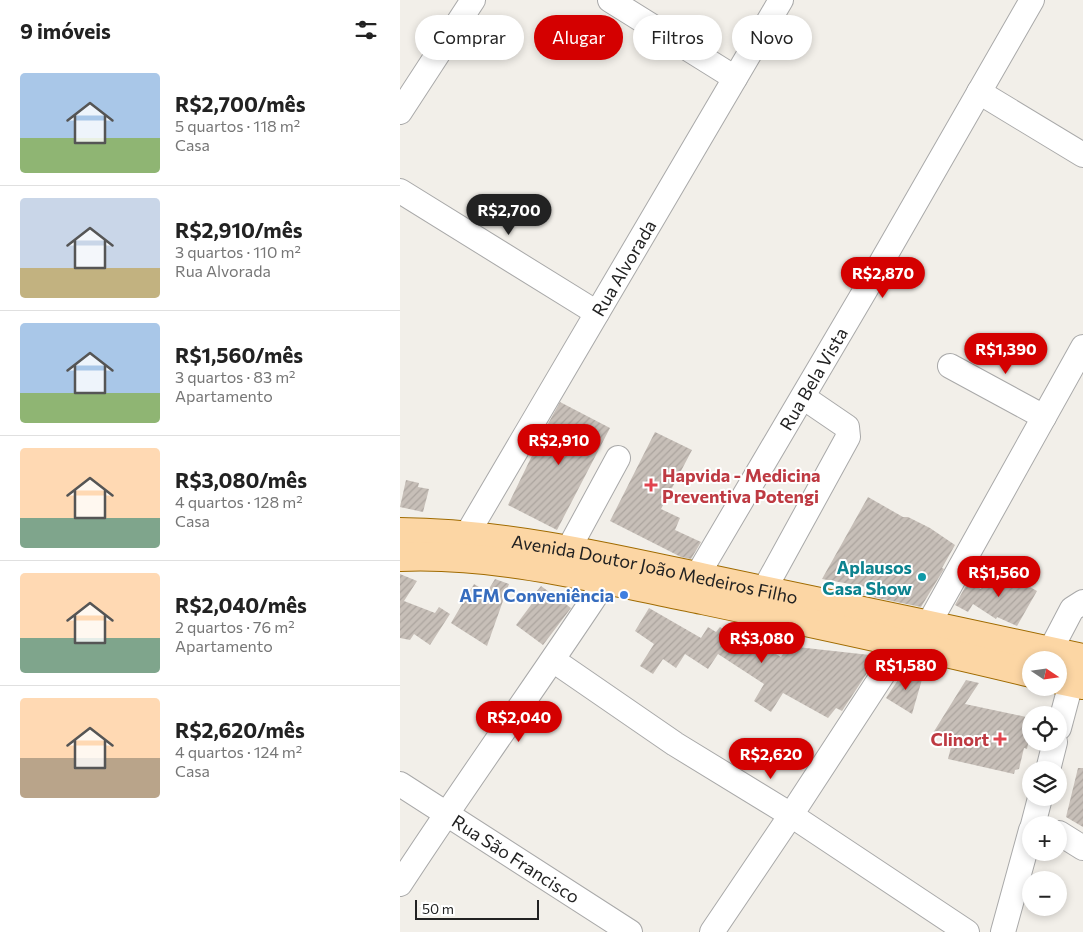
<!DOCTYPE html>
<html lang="pt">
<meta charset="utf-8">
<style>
:root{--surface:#fff;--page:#f2f2f2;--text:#222;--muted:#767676;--line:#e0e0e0;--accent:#d40000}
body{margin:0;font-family:Commissioner,sans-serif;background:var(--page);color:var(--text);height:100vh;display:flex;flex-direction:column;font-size:19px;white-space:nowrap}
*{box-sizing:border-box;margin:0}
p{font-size:16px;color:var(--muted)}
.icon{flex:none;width:28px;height:28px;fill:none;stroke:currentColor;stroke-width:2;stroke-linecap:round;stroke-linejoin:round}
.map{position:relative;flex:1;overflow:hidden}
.side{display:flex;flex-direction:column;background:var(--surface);width:400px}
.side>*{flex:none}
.top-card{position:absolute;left:15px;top:15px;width:475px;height:45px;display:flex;gap:10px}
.needle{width:32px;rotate:103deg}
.tools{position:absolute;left:622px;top:651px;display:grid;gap:10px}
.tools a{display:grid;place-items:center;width:45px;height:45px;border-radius:50%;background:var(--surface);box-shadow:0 2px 8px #0003;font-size:25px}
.scale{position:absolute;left:15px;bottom:12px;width:124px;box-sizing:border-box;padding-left:5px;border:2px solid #222;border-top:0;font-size:14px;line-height:18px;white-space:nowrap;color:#222;-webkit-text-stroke:4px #fff;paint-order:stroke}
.price{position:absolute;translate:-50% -42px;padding:0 11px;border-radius:18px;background:var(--accent);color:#fff;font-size:16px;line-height:32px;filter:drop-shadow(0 1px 2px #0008)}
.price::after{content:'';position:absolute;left:50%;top:30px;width:15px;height:11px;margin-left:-8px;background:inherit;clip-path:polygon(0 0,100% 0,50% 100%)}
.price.on{background:#222;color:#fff}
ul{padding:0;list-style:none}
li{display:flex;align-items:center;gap:15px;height:125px;padding:0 20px}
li+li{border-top:1px solid var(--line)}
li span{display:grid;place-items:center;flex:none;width:140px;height:100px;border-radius:5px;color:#555}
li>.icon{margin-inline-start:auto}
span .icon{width:60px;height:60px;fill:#fffc;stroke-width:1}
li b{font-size:21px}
h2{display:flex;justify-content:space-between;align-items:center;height:60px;padding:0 20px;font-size:21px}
.pill{padding:0 18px;border-radius:22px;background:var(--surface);box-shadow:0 2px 8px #0003;font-size:18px;line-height:45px}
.pill.on{background:var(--accent);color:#fff}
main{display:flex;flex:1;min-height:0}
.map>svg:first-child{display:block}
</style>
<main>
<section class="side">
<h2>9 imóveis<svg class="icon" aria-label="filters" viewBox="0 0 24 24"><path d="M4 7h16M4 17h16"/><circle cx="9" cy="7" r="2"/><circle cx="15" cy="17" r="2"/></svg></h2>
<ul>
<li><span style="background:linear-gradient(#a9c7e8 65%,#8fb573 0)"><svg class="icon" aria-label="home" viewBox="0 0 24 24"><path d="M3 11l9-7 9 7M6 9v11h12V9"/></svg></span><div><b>R$2,700/mês</b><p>5 quartos · 118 m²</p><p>Casa</p></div></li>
<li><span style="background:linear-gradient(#c9d6e8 70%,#c2b280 0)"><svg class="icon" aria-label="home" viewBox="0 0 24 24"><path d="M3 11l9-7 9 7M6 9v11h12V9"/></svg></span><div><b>R$2,910/mês</b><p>3 quartos · 110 m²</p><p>Rua Alvorada</p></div></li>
<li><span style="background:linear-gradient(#a9c7e8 70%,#8fb573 0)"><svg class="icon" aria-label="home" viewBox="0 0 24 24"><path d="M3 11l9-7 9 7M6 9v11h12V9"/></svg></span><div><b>R$1,560/mês</b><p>3 quartos · 83 m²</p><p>Apartamento</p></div></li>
<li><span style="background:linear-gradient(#ffd9b3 70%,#7fa58c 0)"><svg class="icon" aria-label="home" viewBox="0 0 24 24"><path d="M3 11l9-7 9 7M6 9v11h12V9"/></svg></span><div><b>R$3,080/mês</b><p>4 quartos · 128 m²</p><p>Casa</p></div></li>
<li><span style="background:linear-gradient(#ffd9b3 65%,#7fa58c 0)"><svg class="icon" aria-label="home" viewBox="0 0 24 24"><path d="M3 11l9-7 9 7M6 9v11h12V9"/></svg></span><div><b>R$2,040/mês</b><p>2 quartos · 76 m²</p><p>Apartamento</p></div></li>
<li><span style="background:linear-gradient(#ffd9b3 60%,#b9a48a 0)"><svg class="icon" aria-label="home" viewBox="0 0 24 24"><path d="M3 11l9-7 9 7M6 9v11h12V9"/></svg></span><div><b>R$2,620/mês</b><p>4 quartos · 124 m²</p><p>Casa</p></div></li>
</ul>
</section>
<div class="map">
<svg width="683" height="932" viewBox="0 0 683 932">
<defs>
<pattern id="building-hatch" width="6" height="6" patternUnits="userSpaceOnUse" patternTransform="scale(1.25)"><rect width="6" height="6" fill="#c7bfb8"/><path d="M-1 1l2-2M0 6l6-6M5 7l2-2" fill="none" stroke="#aba49e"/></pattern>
</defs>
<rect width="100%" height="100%" fill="#f2efe9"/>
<!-- building -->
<path fill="url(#building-hatch)" d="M160 402 210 428 157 530 108 505 144 431Z
M255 432 292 450 261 509 280 518 275 530 301 542 291 559 281 557 210 521Z
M6 480 19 483 18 487 29 489 23 512 0 507Z
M468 497 503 517H508L530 528 555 545 542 568 544 569 521 607 463 595 467 587 422 579Z
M590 572 604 579 606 576 620 584 621 582 637 591 617 626 597 617 596 619 573 604 568 612 555 605 568 582 581 589Z
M0 574 17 581 4 601 35 613 39 607 50 614 30 645 14 634 10 640 0 638Z
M95 579 109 584 87 646 51 623 74 584 87 592Z
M141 586 171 608 143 645 116 625 134 601 131 598Z
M249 608 301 638 308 627 316 632 320 627 337 638 343 627 355 635 352 640 381 657 388 646 470 655 473 664 442 711 436 708 428 718 383 693 371 712 354 701 364 684 318 654 308 669 285 654 276 668 263 659 253 674 240 666 254 644 235 631Z
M504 671 523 676 512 714 486 698Z
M566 680 579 683 565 704 631 718V729L627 749 624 748 619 769 615 770 614 774 548 759 552 743 533 733Z
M678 768H683V827L666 817Z"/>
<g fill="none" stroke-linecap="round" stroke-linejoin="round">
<defs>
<g id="minor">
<path d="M210 0 335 78"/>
<path d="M579 92 683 155"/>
<path d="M0 112 73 0"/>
<path d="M0 191 197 313"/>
<path d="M550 366 644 417"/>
<path id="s1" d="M66 536 381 0"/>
<path d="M168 550 218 458"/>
<path id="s2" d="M297 576 466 289 632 0"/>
<path d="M364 590 448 437 447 427 403 397"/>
<path d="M528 625 683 347"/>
<path d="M650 651 672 609 683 602"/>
<path d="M153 660 275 744 391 815 567 932"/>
<path d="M659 728 671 683"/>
<path d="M648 770 655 742"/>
<path id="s3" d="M0 784 230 932"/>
<path d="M633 825 640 798"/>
<path d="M659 833 683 848"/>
<path d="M0 884C67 781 139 682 206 580"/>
<path d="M312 932 391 815 504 642"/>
<path d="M603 932 631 830"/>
</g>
<g id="major">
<path id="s4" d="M0 532C104 533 208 557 310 579 434 605 559 631 683 658"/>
<path d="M0 557C97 553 193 578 288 597 402 621 517 645 631 673"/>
<path d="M659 680 683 685"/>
</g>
</defs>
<!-- minor casing -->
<use href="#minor" stroke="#a9a9a9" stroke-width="26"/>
<!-- major casing -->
<use href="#major" stroke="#a06b00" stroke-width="30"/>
<!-- minor -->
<use href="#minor" stroke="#fff" stroke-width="24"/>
<!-- major -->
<use href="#major" stroke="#fcd6a4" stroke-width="28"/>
</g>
<!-- markers -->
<g fill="#e0444e" stroke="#fff" stroke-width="2">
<path d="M248.5 477.5h5v5h5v5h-5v5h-5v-5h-5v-5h5z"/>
<path d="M597.5 731.5h5v5h5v5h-5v5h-5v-5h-5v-5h5z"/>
</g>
<circle fill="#0f9aa8" stroke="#fff" stroke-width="2" cx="522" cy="577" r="5"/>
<circle fill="#3f7fe0" stroke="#fff" stroke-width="2" cx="224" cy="595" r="5"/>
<g text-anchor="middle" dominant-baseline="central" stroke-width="4" stroke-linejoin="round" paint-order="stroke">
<!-- street labels -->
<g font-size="18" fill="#222" stroke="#fff">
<text stroke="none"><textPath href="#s1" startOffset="311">Rua Alvorada</textPath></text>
<text stroke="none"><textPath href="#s2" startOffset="229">Rua Bela Vista</textPath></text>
<text stroke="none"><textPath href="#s4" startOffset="258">Avenida Doutor João Medeiros Filho</textPath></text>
<text stroke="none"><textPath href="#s3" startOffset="138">Rua São Francisco</textPath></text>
</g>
<!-- health labels -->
<g font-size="18" font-weight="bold" fill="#be3a42" stroke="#fff" text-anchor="start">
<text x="262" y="475">Hapvida - Medicina<tspan x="262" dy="21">Preventiva Potengi</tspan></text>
<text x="589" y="739" text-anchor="end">Clinort</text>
</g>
<!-- culture labels -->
<g font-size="18" font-weight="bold" fill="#0d838f" stroke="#fff" text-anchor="end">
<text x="512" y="567">Aplausos<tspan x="512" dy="21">Casa Show</tspan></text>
</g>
<!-- shop labels -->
<g font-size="18" font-weight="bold" fill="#366cbe" stroke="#fff" text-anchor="end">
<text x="214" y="595">AFM Conveniência</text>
</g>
</g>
</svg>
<div class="tools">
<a><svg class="needle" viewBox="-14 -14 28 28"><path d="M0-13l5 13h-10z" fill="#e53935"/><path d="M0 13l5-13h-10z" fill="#767676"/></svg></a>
<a><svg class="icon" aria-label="locate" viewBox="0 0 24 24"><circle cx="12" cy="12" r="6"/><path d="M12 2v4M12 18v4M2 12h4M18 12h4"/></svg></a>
<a><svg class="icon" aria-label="layers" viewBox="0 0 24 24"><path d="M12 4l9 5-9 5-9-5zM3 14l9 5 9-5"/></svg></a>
<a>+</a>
<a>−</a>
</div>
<div class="scale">50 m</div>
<b class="price on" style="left:109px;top:236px">R$2,700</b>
<b class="price" style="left:483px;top:299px">R$2,870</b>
<b class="price" style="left:606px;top:375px">R$1,390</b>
<b class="price" style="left:159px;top:466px">R$2,910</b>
<b class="price" style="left:599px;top:598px">R$1,560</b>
<b class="price" style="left:362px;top:664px">R$3,080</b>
<b class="price" style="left:506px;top:691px">R$1,580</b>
<b class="price" style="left:119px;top:743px">R$2,040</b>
<b class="price" style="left:371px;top:780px">R$2,620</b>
<div class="top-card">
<a class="pill">Comprar</a>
<a class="pill on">Alugar</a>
<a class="pill">Filtros</a>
<a class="pill">Novo</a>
</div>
</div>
</main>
